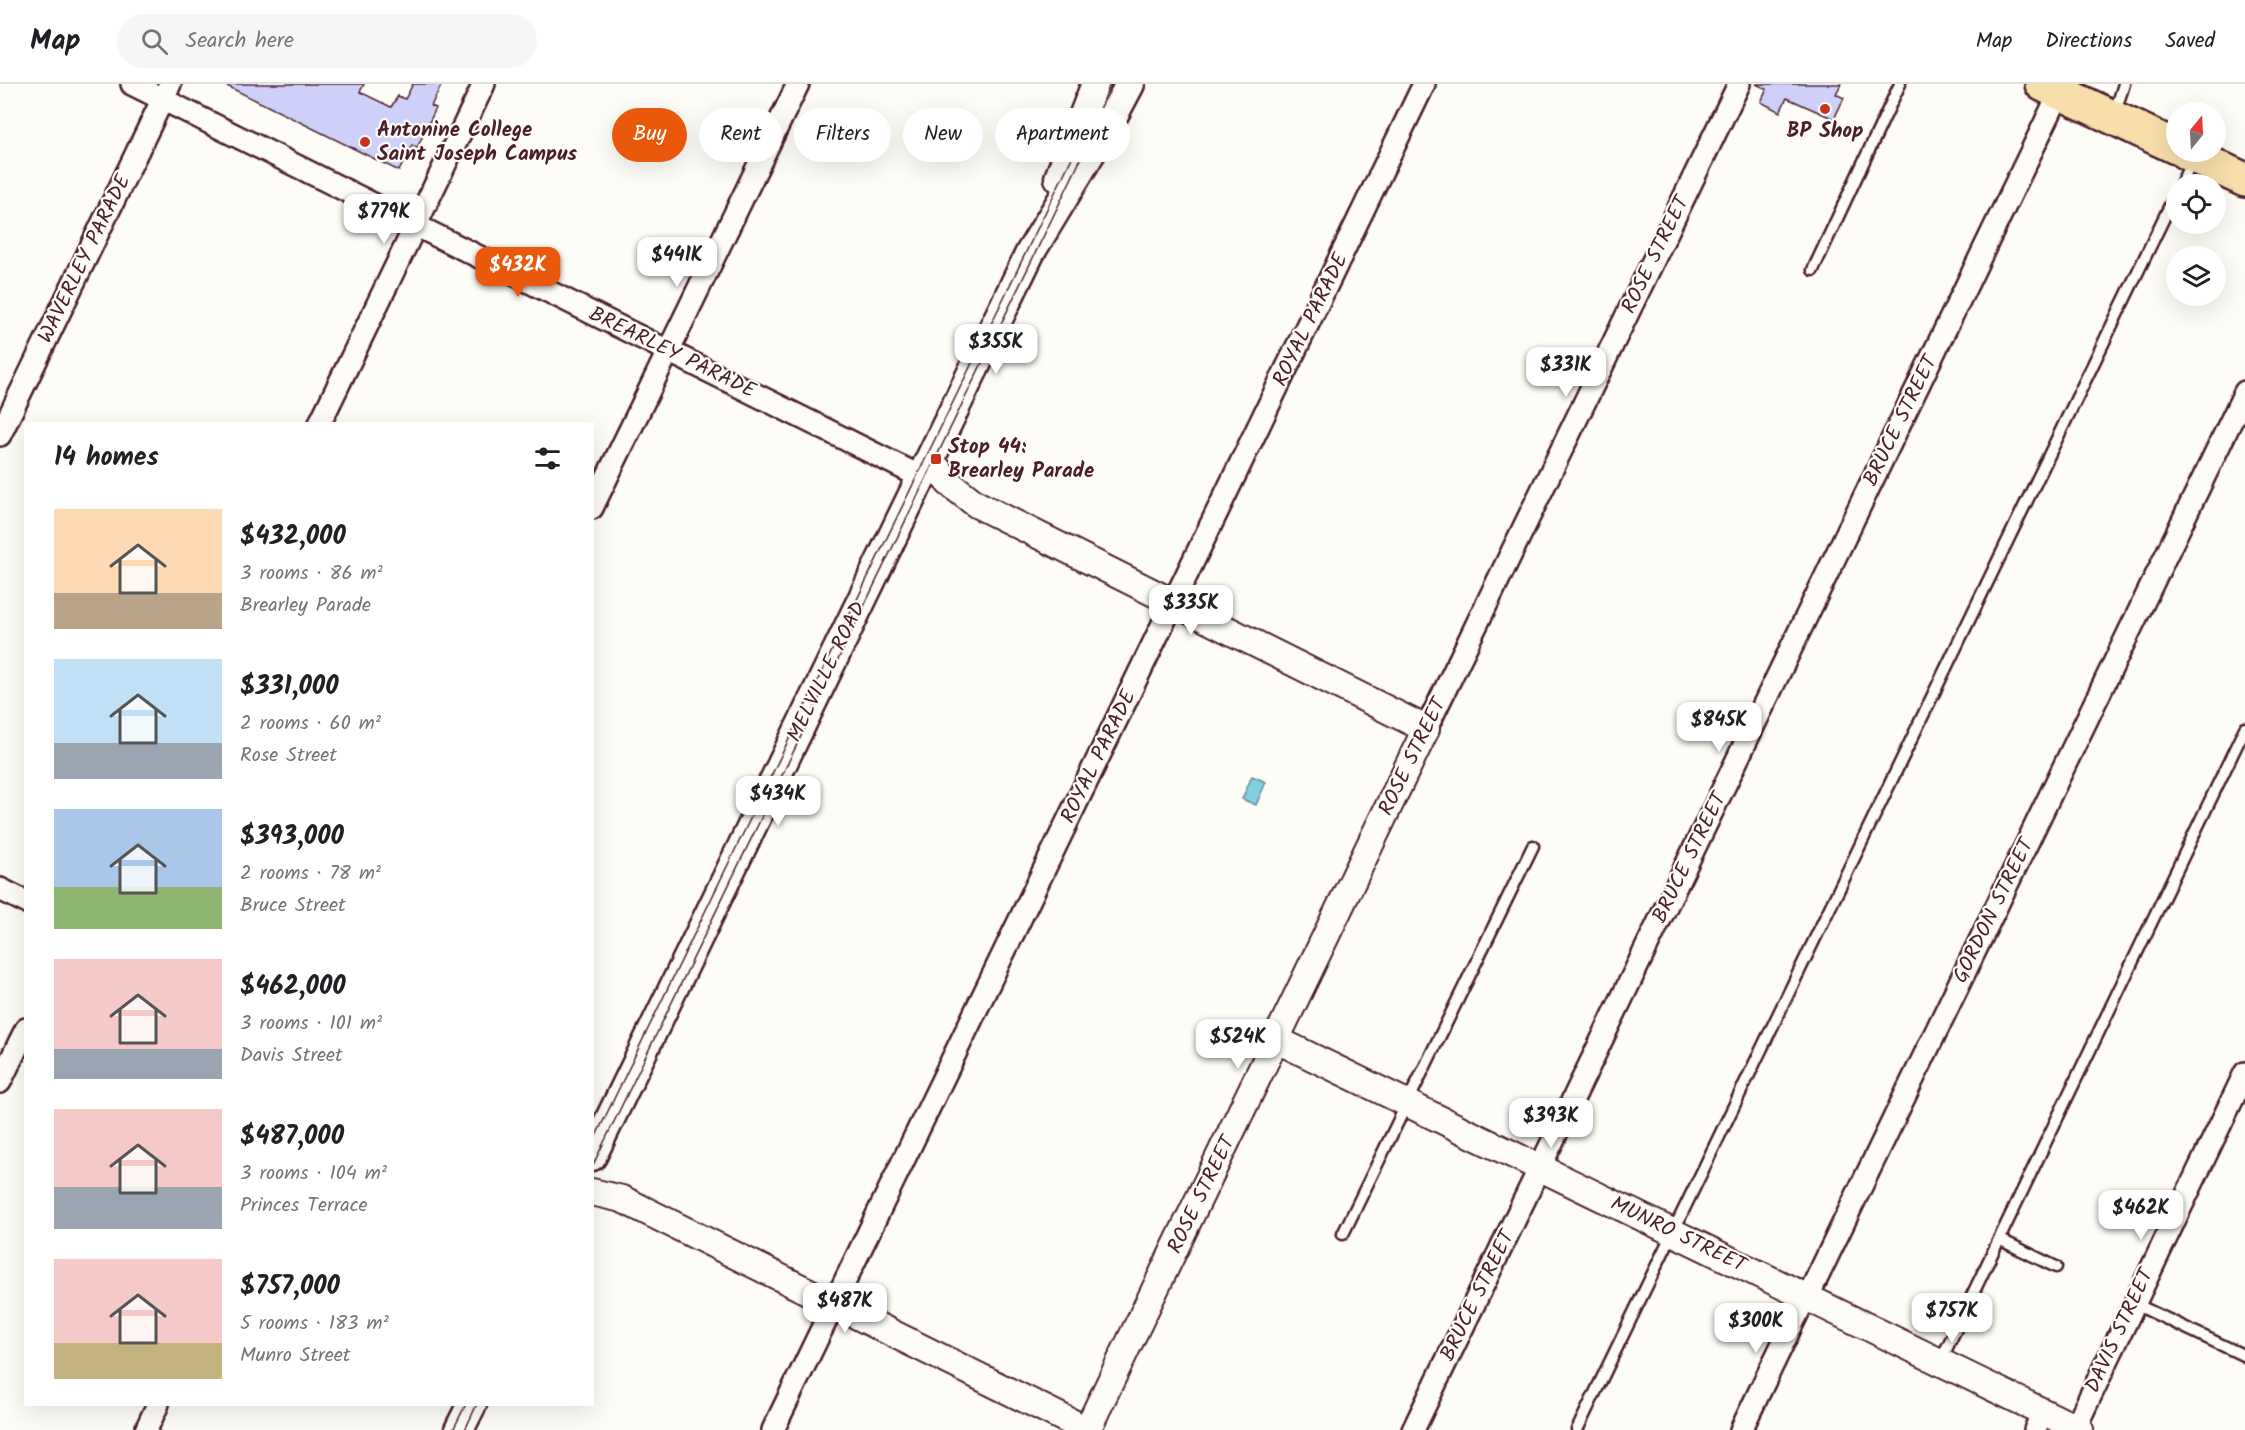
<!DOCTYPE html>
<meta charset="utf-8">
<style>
:root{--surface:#fff;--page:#f6f6f6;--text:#202124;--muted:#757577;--line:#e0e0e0;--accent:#ea580c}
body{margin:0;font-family:Kalam,sans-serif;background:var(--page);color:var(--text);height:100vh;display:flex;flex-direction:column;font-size:22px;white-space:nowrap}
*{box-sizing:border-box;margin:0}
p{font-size:20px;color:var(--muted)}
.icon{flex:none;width:33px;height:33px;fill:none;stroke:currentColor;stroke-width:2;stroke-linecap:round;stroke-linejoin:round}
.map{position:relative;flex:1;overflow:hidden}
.side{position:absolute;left:24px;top:338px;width:570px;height:984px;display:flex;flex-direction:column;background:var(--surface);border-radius:0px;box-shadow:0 6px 24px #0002}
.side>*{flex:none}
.banner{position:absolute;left:612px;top:24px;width:570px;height:54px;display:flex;gap:12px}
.needle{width:39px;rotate:18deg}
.tools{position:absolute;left:2166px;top:18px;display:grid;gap:12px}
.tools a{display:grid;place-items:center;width:60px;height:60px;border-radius:50%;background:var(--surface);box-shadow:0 6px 24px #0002;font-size:30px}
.price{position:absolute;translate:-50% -51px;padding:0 14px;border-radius:12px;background:#fff;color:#222;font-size:20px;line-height:39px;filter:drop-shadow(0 2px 3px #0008)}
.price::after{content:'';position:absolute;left:50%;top:36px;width:18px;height:14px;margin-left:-9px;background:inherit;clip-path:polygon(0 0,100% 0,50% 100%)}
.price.current{background:var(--accent);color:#fff}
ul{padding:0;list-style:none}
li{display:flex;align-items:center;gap:18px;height:150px;padding:0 30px}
li span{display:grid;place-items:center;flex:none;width:168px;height:120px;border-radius:0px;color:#555}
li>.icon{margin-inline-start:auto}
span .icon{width:72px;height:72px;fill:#fffc;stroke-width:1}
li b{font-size:26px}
h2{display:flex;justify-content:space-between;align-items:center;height:72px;padding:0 30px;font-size:26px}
.chip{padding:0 21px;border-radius:27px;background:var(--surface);box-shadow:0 6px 24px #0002;font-size:21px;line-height:54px}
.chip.current{background:var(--accent);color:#fff}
header{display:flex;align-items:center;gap:36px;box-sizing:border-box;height:84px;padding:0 30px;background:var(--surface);border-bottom:2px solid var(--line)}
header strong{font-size:28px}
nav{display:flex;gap:33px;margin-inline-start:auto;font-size:21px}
.search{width:420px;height:54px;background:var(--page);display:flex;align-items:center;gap:15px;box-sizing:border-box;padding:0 21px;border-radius:33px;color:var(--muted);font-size:22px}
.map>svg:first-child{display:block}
</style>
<header>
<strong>Map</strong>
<div class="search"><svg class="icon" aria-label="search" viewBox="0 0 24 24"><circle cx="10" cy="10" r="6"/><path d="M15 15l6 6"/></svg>Search here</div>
<nav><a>Map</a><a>Directions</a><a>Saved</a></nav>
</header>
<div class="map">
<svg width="2245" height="1346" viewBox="0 0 2245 1346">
<rect width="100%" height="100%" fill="#fdfcf7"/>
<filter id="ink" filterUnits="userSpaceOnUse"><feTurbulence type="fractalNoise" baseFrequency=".0167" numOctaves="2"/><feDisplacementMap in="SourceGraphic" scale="12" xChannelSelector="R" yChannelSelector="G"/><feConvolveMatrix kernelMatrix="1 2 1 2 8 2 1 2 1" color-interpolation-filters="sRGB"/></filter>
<g filter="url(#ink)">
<!-- water -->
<path fill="#81cfdf" stroke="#6b8997" stroke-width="1.5" d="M1252 692 1266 698 1256 721 1242 715Z"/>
<!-- building -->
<path fill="#cfd0f9" stroke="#4a1f2b" stroke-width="1.5" d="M223 0H364L360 8 391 23 398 12 405 15 413 0H442L431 22 436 24 417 64 412 61 399 87Z
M1756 0H1841L1836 10 1844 14 1834 35 1787 14 1780 28 1761 18 1767 5Z"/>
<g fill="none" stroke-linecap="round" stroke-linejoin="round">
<defs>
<path id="service" d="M2114 31 2124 0
M2181 100 2192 77
M1813 186 1900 0
M1343 1150 1533 762
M1999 1155 2056 1183
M2133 1219 2245 1272
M1940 1278 2245 644
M1577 1346 2176 109"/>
<path id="minor" d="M132 0 921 393
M320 339 484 0
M0 351 170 0
M592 424 798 0
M1426 645 1739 0
M0 805 26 818
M0 998 26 945
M2075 1344 2245 989
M146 1346 158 1320
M773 1346 1424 0
M1413 1346 2060 8
M1741 1346 1800 1224 1813 1202 2245 308
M2035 1346 2043 1328"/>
<path id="tertiary" d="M930 375 949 399 976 420 1426 645 1087 1346
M1277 956 2080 1346
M592 1108 622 1115 1087 1346"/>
<path id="secondary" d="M1059 94 1096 0
M592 1072 1030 169 1113 32 1130 0
M459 1346 472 1320"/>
<path id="trunk" d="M2042 0 2176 63
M2185 68 2245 96"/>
</defs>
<!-- service casing -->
<use href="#service" stroke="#4a1f2b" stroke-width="15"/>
<!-- minor casing -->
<use href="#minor" stroke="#4a1f2b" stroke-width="26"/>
<!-- tertiary casing -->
<use href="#tertiary" stroke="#4a1f2b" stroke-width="30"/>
<!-- secondary casing -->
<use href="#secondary" stroke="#4a1f2b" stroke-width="33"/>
<!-- trunk casing -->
<use href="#trunk" stroke="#4a1f2b" stroke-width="38"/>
<!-- service -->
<use href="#service" stroke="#fdfcf7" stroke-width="10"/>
<!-- minor -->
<use href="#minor" stroke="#fdfcf7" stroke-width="21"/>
<!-- tertiary -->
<use href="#tertiary" stroke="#fdfcf7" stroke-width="26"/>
<!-- secondary -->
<use href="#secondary" stroke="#fdfcf7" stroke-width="28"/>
<!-- trunk -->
<use href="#trunk" stroke="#f8deab" stroke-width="33"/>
<!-- tram -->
<path stroke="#4a1f2b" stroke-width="1.5" d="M592 1060 1081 55
M592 1083 1078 81 1110 0
M453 1346 466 1320
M465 1346 477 1320"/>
</g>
</g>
<!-- markers -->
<g fill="#c8321e" stroke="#fdfcf7" stroke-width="2">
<circle cx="1825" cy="25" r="6"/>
<circle cx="365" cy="58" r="6"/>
<rect x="930" y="369" width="12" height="12" rx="3"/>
</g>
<g text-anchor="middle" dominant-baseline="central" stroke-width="4.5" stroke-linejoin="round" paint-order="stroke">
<!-- poi labels -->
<g font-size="21" font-weight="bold" fill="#4a1f2b" stroke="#fdfcf7" text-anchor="start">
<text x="377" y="46">Antonine College<tspan x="377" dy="24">Saint Joseph Campus</tspan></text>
<text x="1825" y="47" text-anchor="middle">BP Shop</text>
<text x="948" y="363">Stop 44:<tspan x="948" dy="24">Brearley Parade</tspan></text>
</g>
<!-- street labels -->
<g font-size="21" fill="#4a1f2b" stroke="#fdfcf7">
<text transform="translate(1656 171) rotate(-64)">ROSE STREET</text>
<text transform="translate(85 175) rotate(-64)">WAVERLEY PARADE</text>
<text transform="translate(1311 236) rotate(-64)">ROYAL PARADE</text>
<text transform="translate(672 269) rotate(26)">BREARLEY PARADE</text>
<text transform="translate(1901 337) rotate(-64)">BRUCE STREET</text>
<text transform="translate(827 588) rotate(-64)">MELVILLE ROAD</text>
<text transform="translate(1099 673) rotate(-64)">ROYAL PARADE</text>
<text transform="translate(1413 673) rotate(-64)">ROSE STREET</text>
<text transform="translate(1690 774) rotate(-64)">BRUCE STREET</text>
<text transform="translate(1994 827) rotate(-64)">GORDON STREET</text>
<text transform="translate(1202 1111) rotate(-64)">ROSE STREET</text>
<text transform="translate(1678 1151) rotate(26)">MUNRO STREET</text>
<text transform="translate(1478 1212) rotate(-64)">BRUCE STREET</text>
<text transform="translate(2120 1247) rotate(-65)">DAVIS STREET</text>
</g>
</g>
</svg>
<div class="tools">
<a><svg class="needle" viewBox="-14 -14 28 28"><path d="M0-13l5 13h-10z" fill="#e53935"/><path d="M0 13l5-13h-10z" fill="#757577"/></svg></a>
<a><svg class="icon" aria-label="locate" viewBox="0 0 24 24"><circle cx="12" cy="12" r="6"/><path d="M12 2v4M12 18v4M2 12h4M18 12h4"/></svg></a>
<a><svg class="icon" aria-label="layers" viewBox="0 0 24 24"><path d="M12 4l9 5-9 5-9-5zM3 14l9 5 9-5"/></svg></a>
</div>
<b class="price" style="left:384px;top:161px">$779K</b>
<b class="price" style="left:677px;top:204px">$441K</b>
<b class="price current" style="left:518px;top:214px">$432K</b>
<b class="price" style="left:996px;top:291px">$355K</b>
<b class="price" style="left:1566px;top:314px">$331K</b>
<b class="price" style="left:1191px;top:552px">$335K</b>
<b class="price" style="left:1719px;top:669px">$845K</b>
<b class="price" style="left:778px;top:743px">$434K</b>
<b class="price" style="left:1238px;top:986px">$524K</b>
<b class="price" style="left:1551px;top:1065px">$393K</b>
<b class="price" style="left:2141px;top:1157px">$462K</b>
<b class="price" style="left:845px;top:1250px">$487K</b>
<b class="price" style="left:1952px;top:1260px">$757K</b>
<b class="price" style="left:1756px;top:1270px">$300K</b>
<div class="banner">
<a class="chip current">Buy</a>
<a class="chip">Rent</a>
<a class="chip">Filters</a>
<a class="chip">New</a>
<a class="chip">Apartment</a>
</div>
<section class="side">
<h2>14 homes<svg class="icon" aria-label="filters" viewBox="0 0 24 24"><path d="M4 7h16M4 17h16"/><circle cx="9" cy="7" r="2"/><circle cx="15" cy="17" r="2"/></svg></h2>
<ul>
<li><span style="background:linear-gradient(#ffd9b3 70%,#b9a48a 0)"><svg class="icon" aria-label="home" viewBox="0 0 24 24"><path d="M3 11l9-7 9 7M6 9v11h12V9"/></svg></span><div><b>$432,000</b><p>3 rooms · 86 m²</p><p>Brearley Parade</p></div></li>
<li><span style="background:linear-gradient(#bfe0f5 70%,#9aa5b1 0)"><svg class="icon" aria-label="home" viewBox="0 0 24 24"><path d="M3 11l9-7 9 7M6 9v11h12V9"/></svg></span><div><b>$331,000</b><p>2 rooms · 60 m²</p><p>Rose Street</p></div></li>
<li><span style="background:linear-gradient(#a9c7e8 65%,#8fb573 0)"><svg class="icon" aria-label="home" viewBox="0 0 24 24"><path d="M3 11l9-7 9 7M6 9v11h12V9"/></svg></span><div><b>$393,000</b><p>2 rooms · 78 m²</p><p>Bruce Street</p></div></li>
<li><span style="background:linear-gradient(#f6c9c9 75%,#9aa5b1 0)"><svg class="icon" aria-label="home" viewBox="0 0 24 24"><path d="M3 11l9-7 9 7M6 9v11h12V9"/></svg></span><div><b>$462,000</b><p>3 rooms · 101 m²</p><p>Davis Street</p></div></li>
<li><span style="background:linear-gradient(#f6c9c9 65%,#9aa5b1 0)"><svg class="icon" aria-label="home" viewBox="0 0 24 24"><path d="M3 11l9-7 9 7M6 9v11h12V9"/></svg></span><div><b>$487,000</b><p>3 rooms · 104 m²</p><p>Princes Terrace</p></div></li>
<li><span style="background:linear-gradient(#f6c9c9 70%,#c2b280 0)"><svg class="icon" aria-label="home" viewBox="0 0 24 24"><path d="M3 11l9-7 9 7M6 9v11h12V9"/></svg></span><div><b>$757,000</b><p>5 rooms · 183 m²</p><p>Munro Street</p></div></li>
</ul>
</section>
</div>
